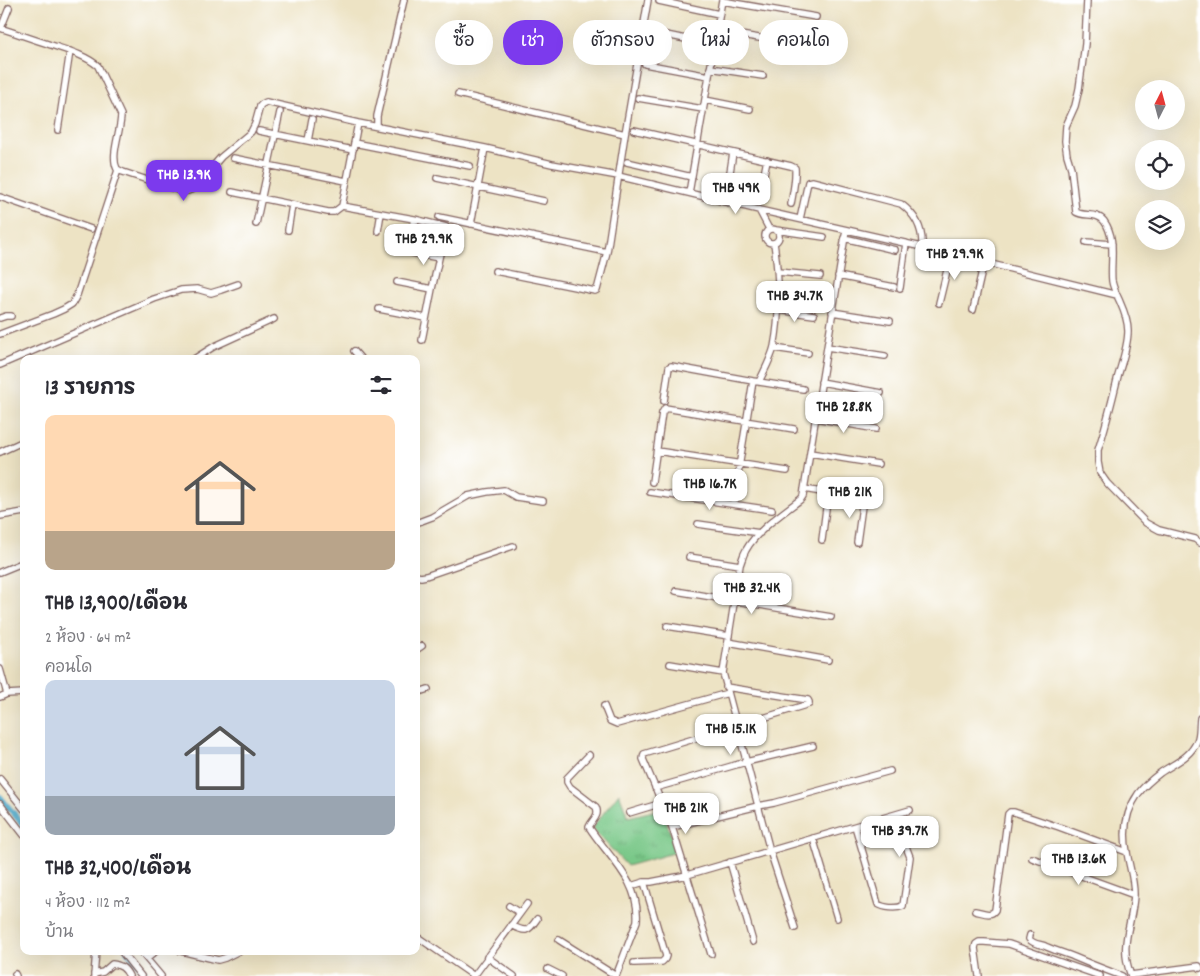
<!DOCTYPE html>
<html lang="th">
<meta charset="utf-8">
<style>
:root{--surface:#fff;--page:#f2f2f3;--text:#2b2b33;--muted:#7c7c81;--accent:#7c3aed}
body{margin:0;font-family:Dekko,"Playpen Sans Thai",sans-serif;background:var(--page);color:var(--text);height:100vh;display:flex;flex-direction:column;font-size:19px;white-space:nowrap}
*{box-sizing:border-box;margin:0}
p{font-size:16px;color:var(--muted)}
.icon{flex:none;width:28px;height:28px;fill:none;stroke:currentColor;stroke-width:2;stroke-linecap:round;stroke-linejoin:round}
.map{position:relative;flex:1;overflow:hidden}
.side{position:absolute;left:20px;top:355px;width:400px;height:600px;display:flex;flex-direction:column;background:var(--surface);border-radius:10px;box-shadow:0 5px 20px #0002}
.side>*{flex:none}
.hud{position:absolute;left:435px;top:20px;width:475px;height:45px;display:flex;gap:10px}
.needle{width:32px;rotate:6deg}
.buttons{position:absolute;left:1135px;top:80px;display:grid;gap:10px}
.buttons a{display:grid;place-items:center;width:50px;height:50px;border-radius:50%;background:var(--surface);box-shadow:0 5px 20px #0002;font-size:25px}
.price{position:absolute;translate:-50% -42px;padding:0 11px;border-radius:10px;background:#fff;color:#222;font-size:16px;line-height:32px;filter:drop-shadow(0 1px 2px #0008)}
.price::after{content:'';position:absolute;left:50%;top:30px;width:15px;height:11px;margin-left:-8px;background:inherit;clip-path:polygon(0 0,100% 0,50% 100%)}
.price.current{background:var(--accent);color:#fff}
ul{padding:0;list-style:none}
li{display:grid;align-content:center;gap:10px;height:265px;padding:0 25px}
li span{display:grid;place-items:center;height:155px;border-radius:10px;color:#555}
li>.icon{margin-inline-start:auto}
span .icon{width:90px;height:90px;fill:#fffc;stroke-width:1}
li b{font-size:21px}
h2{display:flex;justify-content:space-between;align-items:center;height:60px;padding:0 25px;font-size:21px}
.tag{padding:0 18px;border-radius:22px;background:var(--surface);box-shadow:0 5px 20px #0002;font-size:18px;line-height:45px}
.tag.current{background:var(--accent);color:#fff}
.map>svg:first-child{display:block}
</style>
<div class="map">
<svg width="1200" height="976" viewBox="0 0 1200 976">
<defs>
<pattern id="park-tufts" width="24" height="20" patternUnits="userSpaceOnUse" patternTransform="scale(1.25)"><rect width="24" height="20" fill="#79c888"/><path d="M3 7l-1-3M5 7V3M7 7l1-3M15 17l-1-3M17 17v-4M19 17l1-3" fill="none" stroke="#6aab76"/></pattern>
</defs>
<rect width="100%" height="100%" fill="#fff"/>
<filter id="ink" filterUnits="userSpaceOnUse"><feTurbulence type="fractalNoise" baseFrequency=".02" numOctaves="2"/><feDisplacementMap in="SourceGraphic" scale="10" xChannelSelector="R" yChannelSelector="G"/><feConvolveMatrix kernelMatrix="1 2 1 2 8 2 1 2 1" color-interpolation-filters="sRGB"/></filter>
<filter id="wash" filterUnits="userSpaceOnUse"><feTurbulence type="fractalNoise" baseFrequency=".0096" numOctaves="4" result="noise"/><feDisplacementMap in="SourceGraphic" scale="20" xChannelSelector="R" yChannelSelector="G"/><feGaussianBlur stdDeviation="1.12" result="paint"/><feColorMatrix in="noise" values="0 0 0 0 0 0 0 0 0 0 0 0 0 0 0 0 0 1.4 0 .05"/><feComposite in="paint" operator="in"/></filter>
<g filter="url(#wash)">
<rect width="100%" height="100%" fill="#ede3c4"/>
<!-- park -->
<path fill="url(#park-tufts)" stroke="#62745a" d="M619 793 628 817 662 809 677 852 627 866 592 828Z"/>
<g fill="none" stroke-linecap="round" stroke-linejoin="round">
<!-- canal -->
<path stroke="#4aa8c9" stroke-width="6" d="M0 797 24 826
M127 951 148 976"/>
</g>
</g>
<g filter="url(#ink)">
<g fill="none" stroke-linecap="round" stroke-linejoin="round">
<defs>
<path id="minor" d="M1087 0 1085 44 1079 89 1075 106 1066 126 1065 141 1067 155 1071 168 1076 212C1084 217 1097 212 1104 221 1117 239 1110 261 1112 281 1113 288 1117 295 1120 302 1124 311 1128 322 1128 331 1128 346 1122 362 1118 376 1112 401 1106 426 1098 450V462L1100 473 1107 483 1146 523 1159 530 1195 539 1200 543
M659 1 719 14
M722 1 816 17
M0 28C16 33 32 39 48 44 65 50 84 54 98 66L121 115C121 131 110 155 117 169L123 172 181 191H188L193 189 221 157 251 132 255 124 260 106 262 104 266 102 358 123 485 148 552 164 618 176 759 210 922 247 1117 295
M1 28 9 8
M716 31 778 41
M652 32 714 45
M645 64 709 76
M710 68 763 76
M458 94 625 134 607 252 597 290 595 291 495 271
M638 98 703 109
M705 100 750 109
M377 126V116L404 0
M58 130 70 51
M634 130 791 166 795 168C796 180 793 192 791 204
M259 131 353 150
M625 134 648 0
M308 141 312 119
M354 143 470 166
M233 158 346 181
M627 162 692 177
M437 178 544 201
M727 191 733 153
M232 192 328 212H334L342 206 358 123
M689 193 722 0
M0 197 91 229
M759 198 767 160
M342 206 414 219 446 227 432 289 422 340
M759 210 769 229
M439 217 607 252
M800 219 808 182 812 181 820 183 901 204C916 215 923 229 922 247
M256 224 280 112
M471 224 485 148
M765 236a7 7 0 1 1 14 0a7 7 0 1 1-14 0Z
M288 230 292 205
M776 230 824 237
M378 231 381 213
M844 238 895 250
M1086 242 1112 244
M409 243 414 219
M413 253 439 258
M778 272 820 276
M838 276 894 287
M397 282 432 289
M900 288 906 243
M939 303 951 254
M379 309 426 318
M778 310 814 315
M973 310 984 262
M832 312 890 321
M0 318 6 316H11
M0 334 53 314 64 309 72 304 77 295 118 170
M827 347 885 356
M774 348 808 353
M354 351 361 359
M194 359 213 347 274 319
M0 365 154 299 181 290 197 289 211 293 221 290 238 284
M759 382C764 371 771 359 774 347 781 312 779 277 774 243
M821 382 881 393
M664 401 669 367 671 366 753 381 803 389
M815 418 876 429
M657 451 787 471
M0 452 24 441
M810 453 878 464
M652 482 662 413 665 408 794 429
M804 489 874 501
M650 492 772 510
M733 504 753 381
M0 516 24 512
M416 523 432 517 468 496 487 492 504 490 516 497 543 501
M698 524 760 533
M822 540 828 493
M857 542 863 499
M689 557 740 565
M0 572 22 563
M416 576 421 577 426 576 513 546
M676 591 831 617
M667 626 729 636
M728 642 828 660
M416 650 422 646
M670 664 723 673
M0 669 7 694
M416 693 428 689
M0 697 7 694 24 693
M604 706 610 721 617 724 728 693
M589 755 567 778V782L570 787 596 807C600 816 592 820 589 827 609 858 640 881 637 921L616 976
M0 779 24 809
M655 788 746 762 813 746
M0 804 24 835
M629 813 662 803
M855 826 878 904C884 908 896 909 903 906L910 857 894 815
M672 827 758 806 774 803 890 771
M813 838 837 918
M1032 858 1134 895
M730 862 753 942
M631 886 644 882H651L687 875 910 810
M509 906 520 913
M975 911C982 912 991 917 995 910L1008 814 1010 812H1014L1059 827 1127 852
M511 925C526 933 528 932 537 919
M795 928 770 851 723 673 740 565C742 560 743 555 746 550 757 530 783 513 801 499L803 496 846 230
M1030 935 1029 939C1035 946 1041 943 1047 947 1056 951 1065 953 1074 957 1090 964 1106 970 1122 976
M416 936 474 976
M559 940 616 976
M121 951 141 976
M140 951 161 976
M181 951 218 960 225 958 239 951
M711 954 672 827 643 759 644 754 809 704V702L808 700 726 687
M487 957 514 976
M147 959 156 951
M634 963 662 962 665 959 666 956 644 882
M548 969 562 976
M15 974 16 976
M94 974 103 972 112 964C121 965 125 968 129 976
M1131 975 1199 966 1200 968
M94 976 96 951
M474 976 527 904
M979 976 975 948 976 944 979 942H984L1009 944 1100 976
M1131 976C1118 942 1133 925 1134 894 1134 879 1129 866 1127 852 1123 832 1126 811 1138 794 1144 786 1152 779 1160 773 1174 763 1190 758 1197 741 1200 735 1199 726 1200 718"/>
</defs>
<!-- minor casing -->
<use href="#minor" stroke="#836461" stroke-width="8"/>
<!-- minor -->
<use href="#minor" stroke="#fff" stroke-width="5.5"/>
</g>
</g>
</svg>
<div class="buttons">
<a><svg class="needle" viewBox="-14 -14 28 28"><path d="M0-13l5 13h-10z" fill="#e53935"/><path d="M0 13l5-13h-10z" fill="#7c7c81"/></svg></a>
<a><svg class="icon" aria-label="locate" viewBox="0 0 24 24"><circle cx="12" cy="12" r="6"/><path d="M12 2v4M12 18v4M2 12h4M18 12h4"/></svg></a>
<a><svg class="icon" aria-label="layers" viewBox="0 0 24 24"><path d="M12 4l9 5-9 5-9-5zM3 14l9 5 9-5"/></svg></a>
</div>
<b class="price current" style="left:184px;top:202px">THB 13.9K</b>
<b class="price" style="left:736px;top:215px">THB 49K</b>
<b class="price" style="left:424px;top:266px">THB 29.9K</b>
<b class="price" style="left:955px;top:281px">THB 29.9K</b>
<b class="price" style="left:795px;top:323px">THB 34.7K</b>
<b class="price" style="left:844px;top:434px">THB 28.8K</b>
<b class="price" style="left:710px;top:511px">THB 16.7K</b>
<b class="price" style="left:850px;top:519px">THB 21K</b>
<b class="price" style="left:752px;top:615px">THB 32.4K</b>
<b class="price" style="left:731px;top:756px">THB 15.1K</b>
<b class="price" style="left:686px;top:835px">THB 21K</b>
<b class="price" style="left:900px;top:858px">THB 39.7K</b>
<b class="price" style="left:1079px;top:886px">THB 13.6K</b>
<div class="hud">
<a class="tag">ซื้อ</a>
<a class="tag current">เช่า</a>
<a class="tag">ตัวกรอง</a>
<a class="tag">ใหม่</a>
<a class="tag">คอนโด</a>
</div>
<section class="side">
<h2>13 รายการ<svg class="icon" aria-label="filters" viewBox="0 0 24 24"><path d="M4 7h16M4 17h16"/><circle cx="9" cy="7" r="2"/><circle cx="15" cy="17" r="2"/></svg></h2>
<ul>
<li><span style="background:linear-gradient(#ffd9b3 75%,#b9a48a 0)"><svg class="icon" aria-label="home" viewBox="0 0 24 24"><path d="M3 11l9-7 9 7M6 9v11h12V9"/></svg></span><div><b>THB 13,900/เดือน</b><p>2 ห้อง · 64 m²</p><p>คอนโด</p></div></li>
<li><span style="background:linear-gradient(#c9d6e8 75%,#9aa5b1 0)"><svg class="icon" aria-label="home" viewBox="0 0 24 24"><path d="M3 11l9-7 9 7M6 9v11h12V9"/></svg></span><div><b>THB 32,400/เดือน</b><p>4 ห้อง · 112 m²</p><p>บ้าน</p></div></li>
</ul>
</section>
</div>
